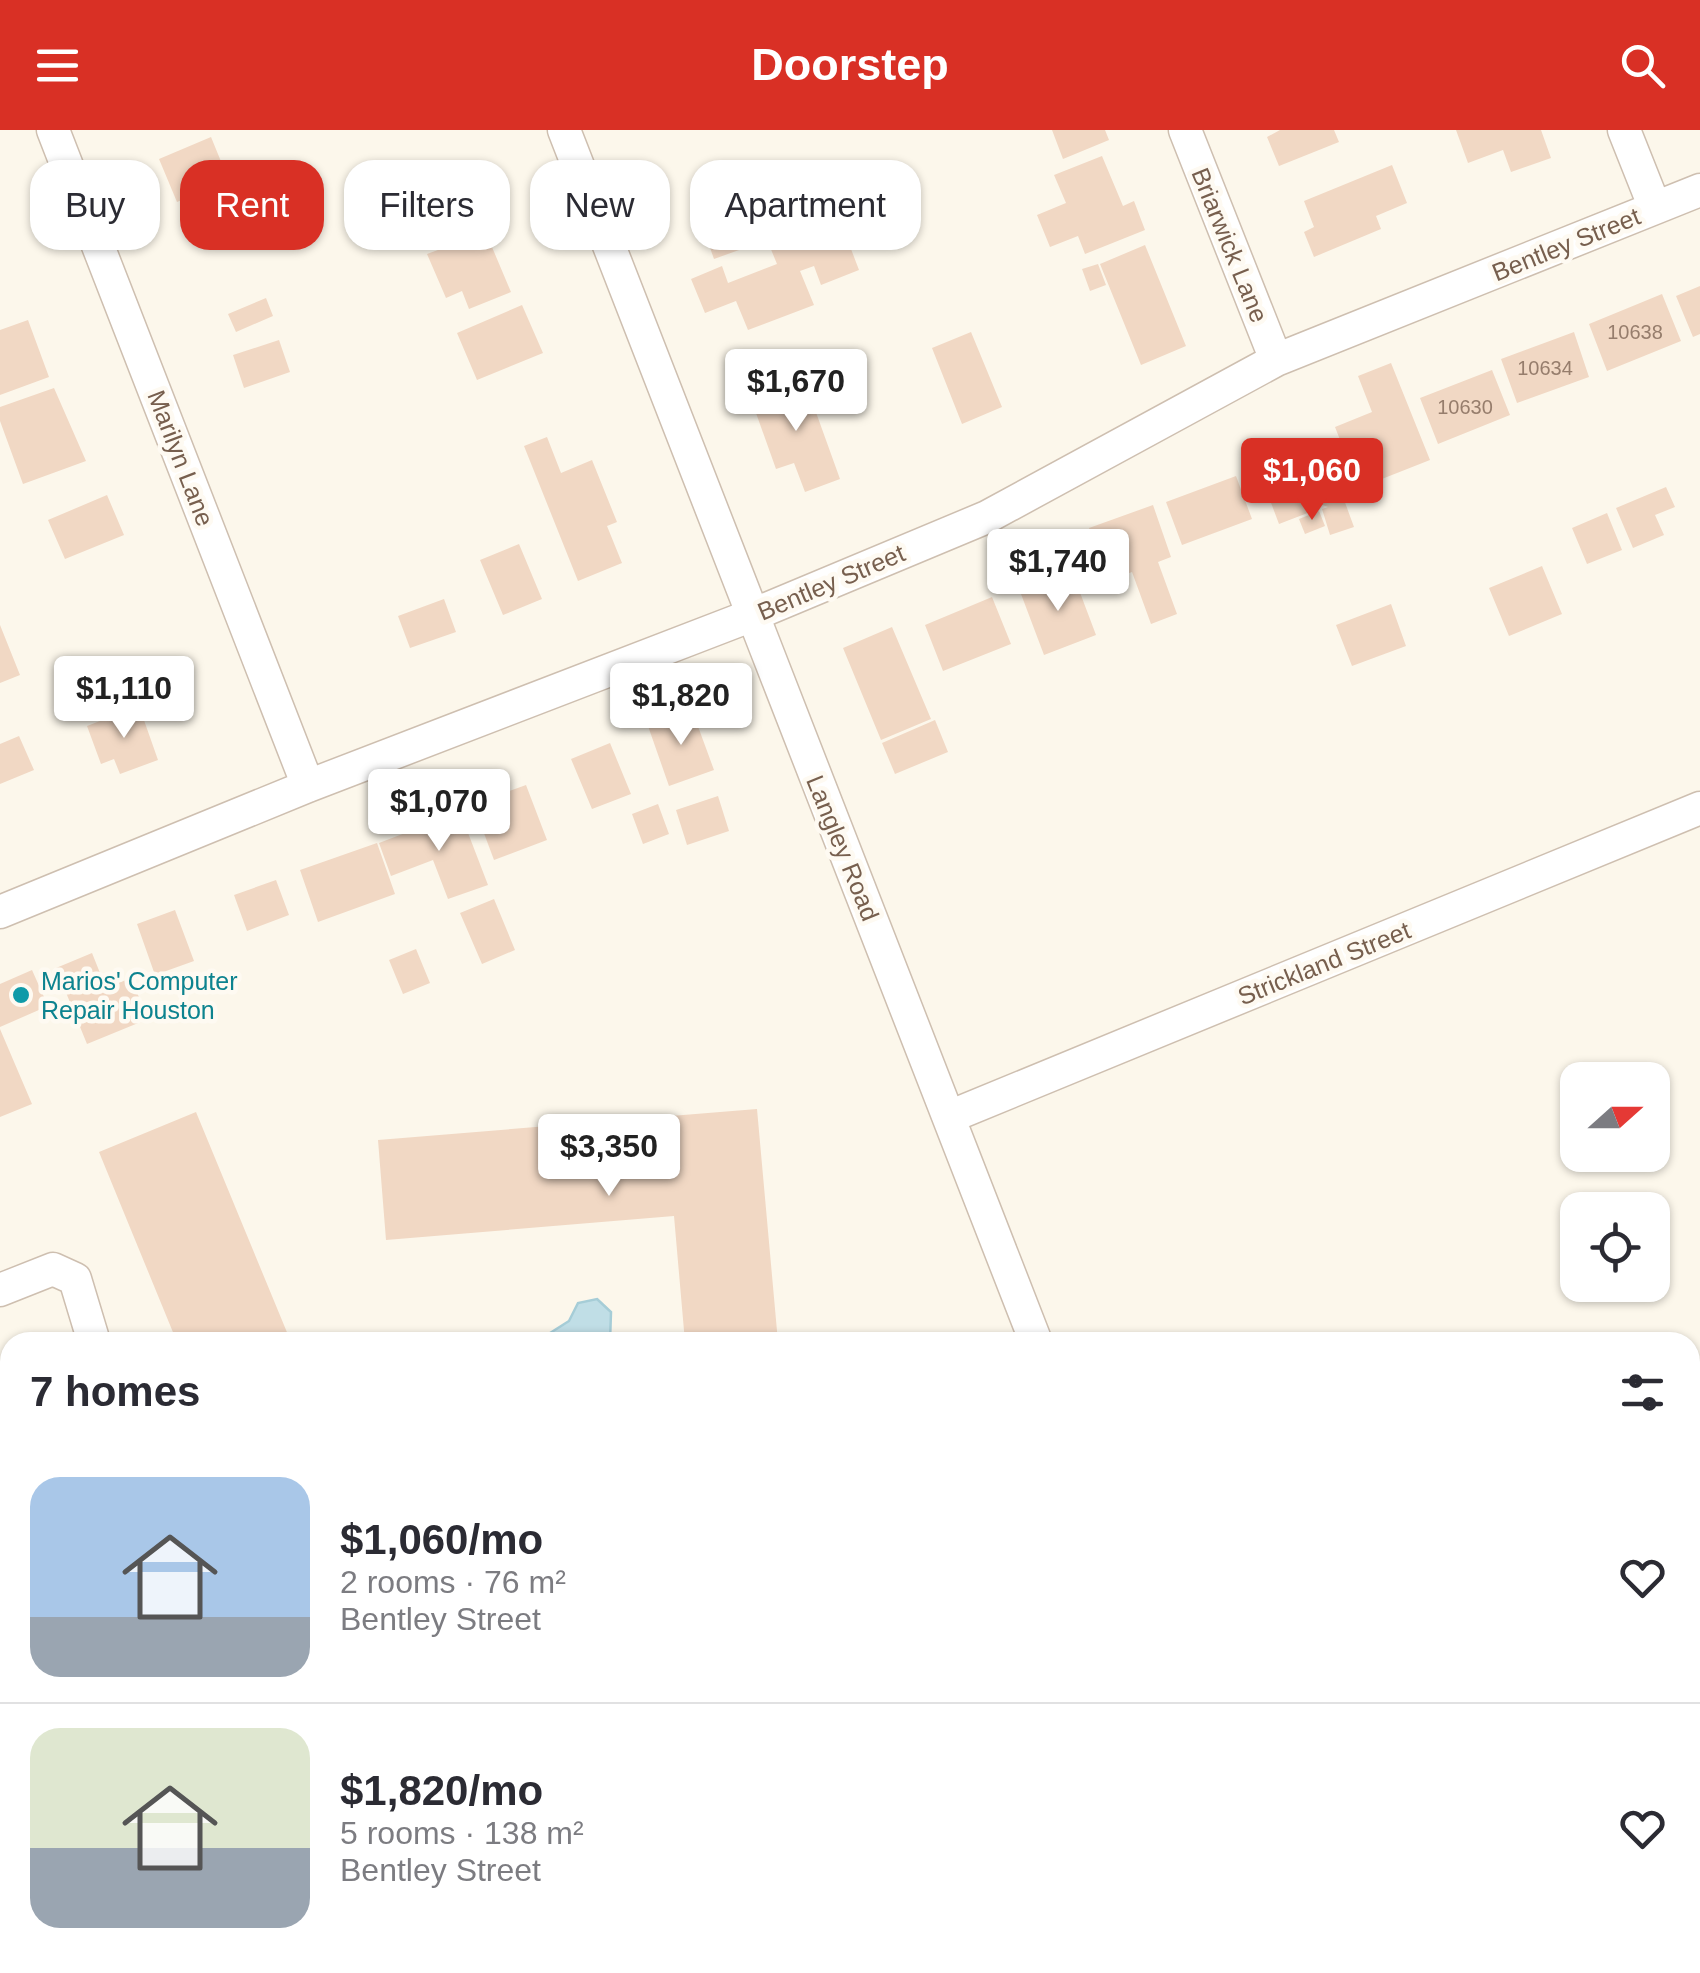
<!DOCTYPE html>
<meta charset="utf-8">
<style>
:root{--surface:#fff;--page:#f2f2f3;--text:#2b2b33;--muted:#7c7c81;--line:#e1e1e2;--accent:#d93025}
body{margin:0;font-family:Arial,sans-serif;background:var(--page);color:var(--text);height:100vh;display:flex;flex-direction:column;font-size:38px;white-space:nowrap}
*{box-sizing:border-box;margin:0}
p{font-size:32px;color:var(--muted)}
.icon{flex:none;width:55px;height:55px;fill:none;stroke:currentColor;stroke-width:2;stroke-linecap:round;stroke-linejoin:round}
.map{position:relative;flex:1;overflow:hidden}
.drawer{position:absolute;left:0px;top:1202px;width:1700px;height:642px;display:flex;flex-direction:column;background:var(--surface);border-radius:30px 30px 0 0;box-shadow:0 2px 8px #0004}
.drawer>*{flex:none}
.top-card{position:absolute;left:30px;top:30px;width:1000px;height:90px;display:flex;gap:20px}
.needle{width:65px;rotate:69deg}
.fabs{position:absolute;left:1560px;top:932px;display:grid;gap:20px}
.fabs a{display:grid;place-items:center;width:110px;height:110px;border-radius:20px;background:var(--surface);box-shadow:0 2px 8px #0004;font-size:50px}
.price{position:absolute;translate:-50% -85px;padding:0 22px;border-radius:10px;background:#fff;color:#222;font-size:32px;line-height:65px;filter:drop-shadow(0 2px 5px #0008)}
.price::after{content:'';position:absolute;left:50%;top:60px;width:30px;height:22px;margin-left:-15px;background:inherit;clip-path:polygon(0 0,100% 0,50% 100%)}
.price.on{background:var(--accent);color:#fff}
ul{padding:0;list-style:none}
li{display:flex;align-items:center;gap:30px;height:250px;padding:0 30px}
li+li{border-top:2px solid var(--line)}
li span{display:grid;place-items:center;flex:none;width:280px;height:200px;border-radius:30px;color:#555}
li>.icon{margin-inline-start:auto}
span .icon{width:120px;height:120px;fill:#fffc;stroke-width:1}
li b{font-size:42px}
h2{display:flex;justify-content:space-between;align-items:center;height:120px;padding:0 30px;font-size:42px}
.chip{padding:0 35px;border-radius:30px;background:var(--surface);box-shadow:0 2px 8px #0004;font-size:35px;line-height:90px}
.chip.on{background:var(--accent);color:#fff}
header{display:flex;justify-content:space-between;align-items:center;height:130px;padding:0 30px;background:var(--accent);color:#fff;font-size:45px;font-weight:600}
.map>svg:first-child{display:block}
</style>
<header><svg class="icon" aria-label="menu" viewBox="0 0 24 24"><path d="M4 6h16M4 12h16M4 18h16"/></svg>Doorstep<svg class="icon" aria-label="search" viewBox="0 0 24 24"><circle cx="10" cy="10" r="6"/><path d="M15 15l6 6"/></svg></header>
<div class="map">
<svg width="1700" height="1843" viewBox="0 0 1700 1843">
<rect width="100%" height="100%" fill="#fcf7eb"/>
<!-- water -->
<path fill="#c0dee6" stroke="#a6cdd7" stroke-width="2.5" d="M597 1169 611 1182 610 1212H536L569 1191 578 1173Z"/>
<!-- building -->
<path fill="#f1d8c4" d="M1052 0H1105L1109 10 1063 29Z
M1280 0H1334L1339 12 1279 36 1267 7Z
M1456 0H1541L1551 28 1511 42 1503 20 1468 33Z
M211 7 229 51 177 72 159 29Z
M1102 26 1123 76 1134 71 1145 100 1085 124 1078 106 1050 117 1037 85 1066 73 1054 45Z
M1392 35 1407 73 1376 86 1381 99 1314 127 1304 102 1314 97 1304 71Z
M772 41 782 69 741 83 753 115 714 129 693 70Z
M478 84 511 162 469 179 462 161 446 168 427 124 446 117 439 100Z
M840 90 859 140 821 155 814 136 800 141 814 175 748 200 736 171 705 183 691 149 722 136 728 153 777 134 770 117Z
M1145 115 1186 216 1141 235 1100 134Z
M1098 134 1106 155 1090 161 1082 139Z
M1700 156V204L1693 207 1676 166Z
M1662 164 1681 211 1607 241 1589 194Z
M266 168 273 186 236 202 228 184Z
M522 175 543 223 477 250 457 203Z
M28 190 49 247 0 265V200Z
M971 202 1002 277 962 294 932 218Z
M1574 202 1589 247 1517 273 1501 229Z
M279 210 290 242 244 258 233 225Z
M1391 233 1430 330 1359 358 1335 297 1372 282 1358 246Z
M1492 240 1510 285 1438 314 1420 268Z
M804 249 840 349 805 362 794 333 776 339 751 269Z
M54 258 86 331 23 354 0 291V277Z
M547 307 561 343 592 330 617 392 607 396 622 433 578 451 524 316Z
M1314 311 1329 352 1311 359 1318 379 1279 394 1256 333Z
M1236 346 1252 389 1182 415 1166 372Z
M1666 357 1675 377 1655 385 1664 405 1633 418 1616 378Z
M107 365 124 405 65 429 48 390Z
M1343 367 1354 397 1330 405 1322 379 1328 377 1320 374Z
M1153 375 1171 427 1158 432 1177 484 1151 494 1132 442 1108 451 1089 398Z
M1319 381 1325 396 1305 404 1299 389Z
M1607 383 1622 420 1587 434 1572 398Z
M519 414 542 469 503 485 480 430Z
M1542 436 1562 484 1509 506 1489 458Z
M1073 444 1096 505 1044 525 1021 464Z
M992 467 1011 514 943 541 925 495Z
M444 469 456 502 410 518 398 486Z
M1391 474 1406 516 1352 536 1336 495Z
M0 495 20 545 0 553Z
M892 497 931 589 881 610 843 518Z
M139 576 158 630 120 644 114 629 101 634 87 596Z
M692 580 714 640 669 656 648 596Z
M935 590 948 622 895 644 882 613Z
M19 606 34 640 0 654V614Z
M610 613 631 664 592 679 571 629Z
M526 655 547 710 494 730 473 674Z
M718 666 729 701 687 715 676 680Z
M658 674 669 704 643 714 632 684Z
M460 682 488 755 448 769 433 730 391 746 379 713Z
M377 713 395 764 318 792 300 740Z
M276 750 289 785 247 801 234 765Z
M494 769 515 820 482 834 460 783Z
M175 780 194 831 155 845 137 794Z
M416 819 430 853 403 864 389 830Z
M92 823 106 858 131 848 148 889 87 914 56 838Z
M32 840 48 876 0 897V854Z
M0 899 32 974 0 987Z
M757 979 778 1212H685L674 1086 386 1110 378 1010Z
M196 982 291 1212H177L99 1022Z"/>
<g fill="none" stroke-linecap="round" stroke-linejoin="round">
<defs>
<path id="minor" d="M53 0 308 656
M564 0 1036 1212
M1185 0 1276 230
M1624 0 1655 78
M0 782 308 656 750 486 987 387 1276 230 1700 60
M949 987 1700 678
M0 1160 53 1139 75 1149 94 1212
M0 1350 10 1348
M1690 1364 1700 1360
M0 1592 10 1668
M1690 1604 1700 1600"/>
<path id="major" d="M1690 1680 1700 1681
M0 1711 10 1710
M1690 1742 1700 1743
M0 1786H10
M27 1835 28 1843
M115 1835V1843"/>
<path id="highway" d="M1690 1809 1700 1811
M0 1813 10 1812
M1104 1835 1287 1843
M499 1843 963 1835"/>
</defs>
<!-- minor casing -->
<use href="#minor" stroke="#cebfb0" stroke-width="35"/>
<!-- major casing -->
<use href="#major" stroke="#dcd5d1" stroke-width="45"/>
<!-- highway casing -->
<use href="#highway" stroke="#dcd5d1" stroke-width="52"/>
<!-- minor -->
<use href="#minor" stroke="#fff" stroke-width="32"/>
<!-- major -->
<use href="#major" stroke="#f7dea7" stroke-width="42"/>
<!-- highway -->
<use href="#highway" stroke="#f3bea5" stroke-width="50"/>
</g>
<!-- markers -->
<circle fill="#0f9aa8" stroke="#fefaf2" stroke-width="4" cx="21" cy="865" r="10"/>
<g text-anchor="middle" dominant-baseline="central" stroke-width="9" stroke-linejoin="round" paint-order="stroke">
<!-- number labels -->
<g font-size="20" fill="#967d6c">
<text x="1635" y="202">10638</text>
<text x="1545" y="238">10634</text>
<text x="1465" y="277">10630</text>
</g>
<!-- street labels -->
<g font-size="25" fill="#775f4e" stroke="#fefaf2">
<text transform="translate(1566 114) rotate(-22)">Bentley Street</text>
<text transform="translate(1230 115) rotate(68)">Briarwick Lane</text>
<text transform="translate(181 328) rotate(69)">Marilyn Lane</text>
<text transform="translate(831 452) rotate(-23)">Bentley Street</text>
<text transform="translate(843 718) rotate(68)">Langley Road</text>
<text transform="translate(1324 833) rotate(-22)">Strickland Street</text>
</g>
<!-- culture labels -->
<g font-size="25" fill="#0d838f" stroke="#fefaf2" text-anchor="start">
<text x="41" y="851">Marios' Computer<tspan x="41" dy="29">Repair Houston</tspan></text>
</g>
</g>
</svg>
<div class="fabs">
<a><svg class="needle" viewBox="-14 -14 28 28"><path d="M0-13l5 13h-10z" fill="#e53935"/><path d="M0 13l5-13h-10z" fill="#7c7c81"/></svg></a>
<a><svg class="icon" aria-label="locate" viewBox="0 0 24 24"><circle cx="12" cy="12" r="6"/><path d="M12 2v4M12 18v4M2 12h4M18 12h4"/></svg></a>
</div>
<b class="price" style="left:796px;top:304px">$1,670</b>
<b class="price on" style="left:1312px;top:393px">$1,060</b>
<b class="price" style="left:1058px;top:484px">$1,740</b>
<b class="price" style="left:124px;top:611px">$1,110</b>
<b class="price" style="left:681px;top:618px">$1,820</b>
<b class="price" style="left:439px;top:724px">$1,070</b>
<b class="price" style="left:609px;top:1069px">$3,350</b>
<div class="top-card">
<a class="chip">Buy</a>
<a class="chip on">Rent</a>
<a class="chip">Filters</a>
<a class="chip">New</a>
<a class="chip">Apartment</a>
</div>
<section class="drawer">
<h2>7 homes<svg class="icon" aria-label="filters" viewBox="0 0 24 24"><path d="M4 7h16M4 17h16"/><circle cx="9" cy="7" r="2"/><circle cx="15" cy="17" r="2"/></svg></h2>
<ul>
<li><span style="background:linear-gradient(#a9c7e8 70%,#9aa5b1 0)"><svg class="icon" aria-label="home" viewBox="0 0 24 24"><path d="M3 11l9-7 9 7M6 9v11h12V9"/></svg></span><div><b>$1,060/mo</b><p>2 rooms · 76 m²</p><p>Bentley Street</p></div><svg class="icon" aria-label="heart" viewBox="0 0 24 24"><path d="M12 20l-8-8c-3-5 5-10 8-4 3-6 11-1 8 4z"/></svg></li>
<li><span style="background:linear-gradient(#dfe7d0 60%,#9aa5b1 0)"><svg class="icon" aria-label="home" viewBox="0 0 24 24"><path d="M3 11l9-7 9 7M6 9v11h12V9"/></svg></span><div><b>$1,820/mo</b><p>5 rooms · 138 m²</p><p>Bentley Street</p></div><svg class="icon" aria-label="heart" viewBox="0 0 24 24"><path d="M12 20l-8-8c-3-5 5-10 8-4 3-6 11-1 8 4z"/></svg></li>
</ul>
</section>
</div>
